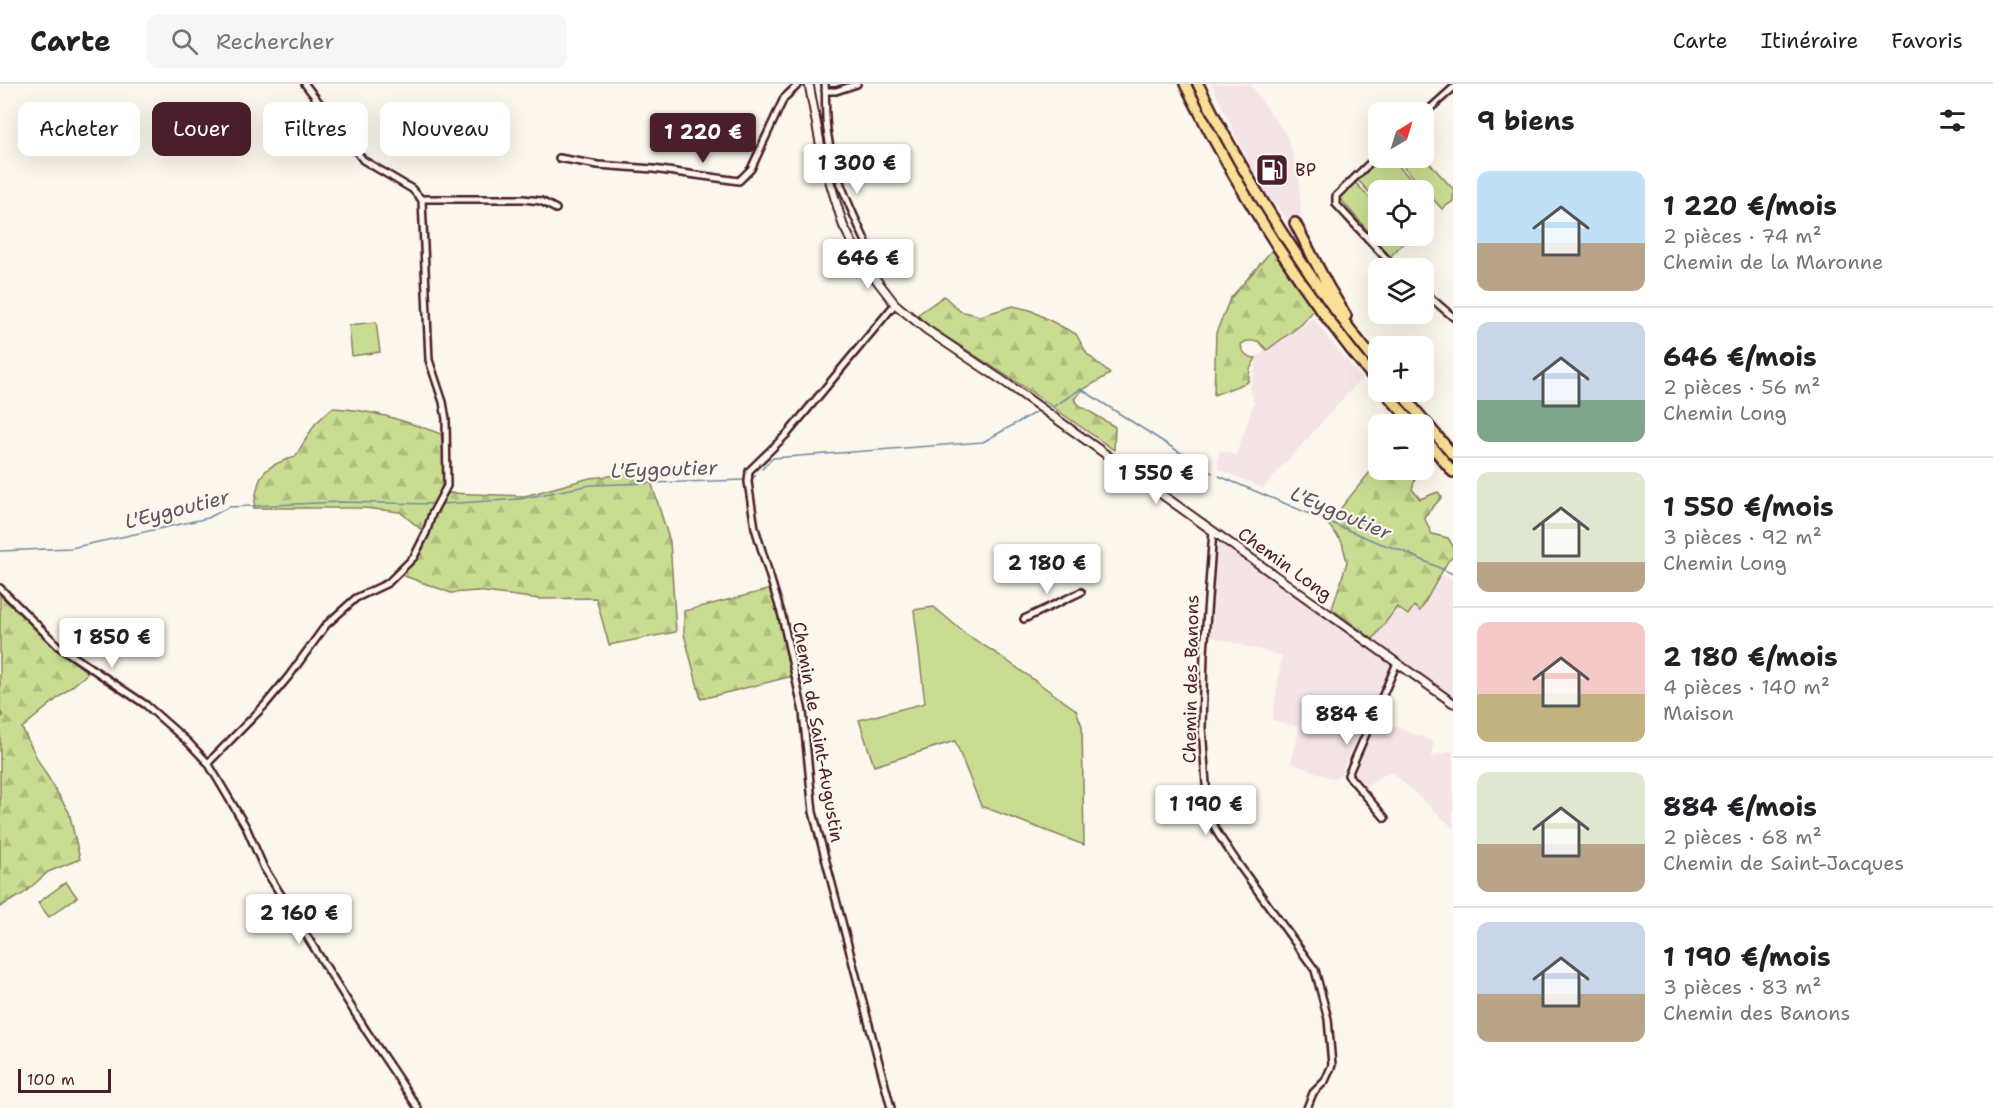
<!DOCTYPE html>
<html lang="fr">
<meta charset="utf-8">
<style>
:root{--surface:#fff;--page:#f6f6f6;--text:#202124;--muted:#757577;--line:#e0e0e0;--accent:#4a1f2b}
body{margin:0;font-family:"Shantell Sans",sans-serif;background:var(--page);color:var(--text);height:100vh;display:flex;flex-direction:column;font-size:22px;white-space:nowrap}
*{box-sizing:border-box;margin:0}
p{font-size:20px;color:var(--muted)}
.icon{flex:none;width:33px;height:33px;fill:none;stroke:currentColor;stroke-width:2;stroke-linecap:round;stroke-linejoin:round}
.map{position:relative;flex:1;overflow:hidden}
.sheet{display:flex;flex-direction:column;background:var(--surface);width:540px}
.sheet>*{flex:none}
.guide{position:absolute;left:18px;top:18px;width:570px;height:54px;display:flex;gap:12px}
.needle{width:39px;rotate:38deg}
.fabs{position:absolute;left:1368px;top:18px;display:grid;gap:12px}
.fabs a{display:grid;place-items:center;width:66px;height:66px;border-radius:12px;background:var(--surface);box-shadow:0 6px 24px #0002;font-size:30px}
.scale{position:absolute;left:18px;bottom:15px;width:93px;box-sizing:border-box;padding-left:6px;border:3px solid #4a1f2b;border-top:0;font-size:16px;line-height:21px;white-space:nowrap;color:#4a1f2b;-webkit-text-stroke:4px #fbf7ec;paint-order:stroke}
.price{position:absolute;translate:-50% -51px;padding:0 14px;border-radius:6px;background:#fff;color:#222;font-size:20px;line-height:39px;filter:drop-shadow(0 2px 3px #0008)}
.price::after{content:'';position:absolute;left:50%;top:36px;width:18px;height:14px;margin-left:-9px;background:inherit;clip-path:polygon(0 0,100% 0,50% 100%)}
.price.current{background:var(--accent);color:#fff}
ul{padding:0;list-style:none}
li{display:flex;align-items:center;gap:18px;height:150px;padding:0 24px}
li+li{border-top:2px solid var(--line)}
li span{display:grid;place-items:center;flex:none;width:168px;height:120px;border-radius:12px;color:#555}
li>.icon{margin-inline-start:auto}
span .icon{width:72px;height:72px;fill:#fffc;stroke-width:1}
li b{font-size:26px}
h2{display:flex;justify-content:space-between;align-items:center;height:72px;padding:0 24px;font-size:26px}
.pill{padding:0 21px;border-radius:12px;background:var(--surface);box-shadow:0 6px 24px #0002;font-size:21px;line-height:54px}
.pill.current{background:var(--accent);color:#fff}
header{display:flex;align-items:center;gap:36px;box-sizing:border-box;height:84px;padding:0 30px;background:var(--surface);border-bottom:2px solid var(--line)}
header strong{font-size:28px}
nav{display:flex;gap:33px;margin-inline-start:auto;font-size:21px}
.search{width:420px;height:54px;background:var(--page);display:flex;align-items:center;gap:15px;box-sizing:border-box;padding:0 21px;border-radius:12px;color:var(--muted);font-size:22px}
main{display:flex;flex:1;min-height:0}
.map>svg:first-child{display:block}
</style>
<header>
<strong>Carte</strong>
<div class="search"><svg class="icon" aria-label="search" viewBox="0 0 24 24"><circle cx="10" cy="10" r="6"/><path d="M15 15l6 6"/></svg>Rechercher</div>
<nav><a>Carte</a><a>Itinéraire</a><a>Favoris</a></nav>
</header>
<main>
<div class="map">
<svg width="1453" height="1024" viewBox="0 0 1453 1024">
<defs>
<pattern id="forest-firs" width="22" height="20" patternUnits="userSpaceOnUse" patternTransform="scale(1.5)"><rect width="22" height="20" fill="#c9dd92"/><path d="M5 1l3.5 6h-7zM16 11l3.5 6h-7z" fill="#aebd7e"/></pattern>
</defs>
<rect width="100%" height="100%" fill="#fbf7ec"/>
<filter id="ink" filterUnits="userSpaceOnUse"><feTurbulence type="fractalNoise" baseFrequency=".0167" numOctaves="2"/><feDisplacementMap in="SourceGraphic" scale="12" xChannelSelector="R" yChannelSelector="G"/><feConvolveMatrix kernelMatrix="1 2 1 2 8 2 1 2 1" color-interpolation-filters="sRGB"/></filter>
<g filter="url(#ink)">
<!-- built -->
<path fill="#f5e4e6" d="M1211 0H1250L1287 52 1299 91 1301 136 1291 140 1261 104Z
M1313 234 1361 295 1263 404 1218 385 1219 366 1236 371 1254 319 1250 304 1258 272Z
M1218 458 1393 580 1340 691 1334 695 1291 679 1300 643 1272 636 1282 572 1209 552 1213 477Z
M1442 491 1453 496V612L1373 555 1397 523 1414 522 1420 527Z
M1374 634 1434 658 1431 674 1453 666V744L1391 687 1364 703 1351 690Z"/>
<!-- forest -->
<path fill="url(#forest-firs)" stroke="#8a7e5e" stroke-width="1.5" d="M1272 166 1314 226 1302 240 1267 266 1258 257H1247L1241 260C1242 268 1247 274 1256 274L1250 285 1248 298 1214 311 1216 249 1230 215Z
M944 212 960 227 980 232 1013 222 1030 226 1076 250 1087 270 1110 290 1084 305 1074 315 1079 321 1115 343 1114 366 1024 303 925 239 917 231Z
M332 324C373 326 402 336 441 350 443 369 446 389 440 408 435 421 428 434 424 448L400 428 364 424H254C258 391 262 382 295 373L315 340Z
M1378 378V386H1409L1416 392 1412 405 1420 415 1438 408 1442 413 1424 433 1432 450 1448 454 1453 462V473L1448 477 1420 527 1414 522 1408 531 1397 523 1373 555 1332 525 1347 478 1342 458 1328 440Z
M648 388 670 458 676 548 609 561 596 514 539 515 477 507 451 509 402 491C407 483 415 477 420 469 430 449 433 425 449 409L525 412 590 394Z
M771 505 793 592 701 615 684 550V527Z
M0 511 45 555 88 589 22 644 40 680 69 728 80 775 48 788 23 810 0 823V634L3 632 0 627Z"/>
<!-- garden -->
<path fill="#c9dd92" stroke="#8a7e5e" stroke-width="1.5" d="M1424 73 1453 105V117L1442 125 1396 74Z
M1380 74H1391L1421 106H1378V118L1357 95Z
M1354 97 1378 123V152H1405L1408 154 1390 173 1339 113Z
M376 238 380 268 352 272 349 241Z
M934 523 967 551 999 571 1076 626 1082 642 1084 761 981 722 955 657 874 682 859 636 925 619 914 526Z
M66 798 77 813 49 833 38 819Z"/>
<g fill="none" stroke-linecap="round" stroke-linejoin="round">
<!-- stream -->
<path stroke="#7388a1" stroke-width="1.5" d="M1054 322 1081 305 1212 389
M762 385 773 374 983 358 1036 328
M1219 392 1379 459 1400 466 1453 490
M751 396 756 391
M442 420 519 415 591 401 744 396
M0 467 71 464 208 434 229 423 339 418 433 420"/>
<defs>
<path id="street" d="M825 0C826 15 825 31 827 46 833 94 857 137 876 180L871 191
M825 7H836L857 0
M1424 30 1453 4
M1378 71 1336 112V120L1395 184
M559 74 598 81 653 85 739 97 751 85 784 14 799 0
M421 115H523L541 117 556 125
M1424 208 1453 233
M1213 447 1204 569 1202 643 1208 729 1218 750 1239 781 1315 886 1328 935 1332 981 1325 997 1313 1009 1307 1024
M0 504 58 562 146 621 188 658 208 679 246 743 264 784 367 948 418 1024
M1024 535 1081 508
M208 679 264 622 289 592 326 541 356 514 388 499 414 473 426 449 432 430 447 402 446 335 443 318 429 276 422 116 412 105 363 76 305 0
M1385 734 1348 691 1397 579
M891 1024 813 728 803 628 782 532 755 444 748 398 749 387 788 349 895 220"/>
<path id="secondary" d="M809 0 823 75 843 141 861 176 895 220 927 246 1009 301 1453 619"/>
<path id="highway" d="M1185 0C1238 107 1302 208 1378 299
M1198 0C1248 101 1307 194 1378 281
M1295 139 1328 202 1346 232
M1385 308 1413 340
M1400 308 1453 371
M1424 353 1453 388"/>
</defs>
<!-- street casing -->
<use href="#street" stroke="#4a1f2b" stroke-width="10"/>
<!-- secondary casing -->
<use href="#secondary" stroke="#4a1f2b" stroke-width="11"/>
<!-- highway casing -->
<use href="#highway" stroke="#4a1f2b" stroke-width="14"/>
<!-- street -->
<use href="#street" stroke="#fbf7ec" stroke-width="5"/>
<!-- secondary -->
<use href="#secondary" stroke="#fbf7ec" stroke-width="7"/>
<!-- highway -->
<use href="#highway" stroke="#fadf96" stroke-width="9"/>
</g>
</g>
<!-- icons -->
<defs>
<symbol id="fuel-square" viewBox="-11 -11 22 22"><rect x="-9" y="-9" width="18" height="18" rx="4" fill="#4a1f2b" stroke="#fbf7ec"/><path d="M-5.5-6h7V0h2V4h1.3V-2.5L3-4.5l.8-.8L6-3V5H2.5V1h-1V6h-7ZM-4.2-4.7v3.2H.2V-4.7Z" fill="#fff"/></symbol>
</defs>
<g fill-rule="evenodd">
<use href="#fuel-square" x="1253" y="67" width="38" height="38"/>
</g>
<g text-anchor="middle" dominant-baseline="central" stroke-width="4.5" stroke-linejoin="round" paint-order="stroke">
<!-- poi labels -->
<g font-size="18" fill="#4a1f2b" stroke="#fbf7ec" text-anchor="start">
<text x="1295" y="86">BP</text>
</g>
<!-- street labels -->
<g font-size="18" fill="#4a1f2b" stroke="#fbf7ec">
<text transform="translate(1285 480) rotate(36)">Chemin Long</text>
<text transform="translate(1191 595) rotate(-89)">Chemin des Banons</text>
<text transform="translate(818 648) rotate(80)">Chemin de Saint-Augustin</text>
</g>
<!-- water labels -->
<g font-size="20" font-style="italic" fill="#5f5466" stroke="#fbf7ec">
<text transform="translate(664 385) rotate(-2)">L'Eygoutier</text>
<text transform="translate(177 425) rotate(-14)">L'Eygoutier</text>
<text transform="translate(1341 429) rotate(23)">L'Eygoutier</text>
</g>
</g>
</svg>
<div class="fabs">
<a><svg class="needle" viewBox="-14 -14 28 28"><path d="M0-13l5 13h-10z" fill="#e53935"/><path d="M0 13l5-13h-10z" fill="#757577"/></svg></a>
<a><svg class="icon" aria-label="locate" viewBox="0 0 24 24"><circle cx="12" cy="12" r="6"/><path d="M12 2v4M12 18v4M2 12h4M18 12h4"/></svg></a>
<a><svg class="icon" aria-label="layers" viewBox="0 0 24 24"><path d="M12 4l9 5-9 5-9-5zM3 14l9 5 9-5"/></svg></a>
<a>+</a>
<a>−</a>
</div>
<div class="scale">100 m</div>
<b class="price current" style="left:703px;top:80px">1 220 €</b>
<b class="price" style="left:857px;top:111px">1 300 €</b>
<b class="price" style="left:868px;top:206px">646 €</b>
<b class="price" style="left:1156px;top:421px">1 550 €</b>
<b class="price" style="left:1047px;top:511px">2 180 €</b>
<b class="price" style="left:112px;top:585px">1 850 €</b>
<b class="price" style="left:1347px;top:662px">884 €</b>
<b class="price" style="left:1206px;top:752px">1 190 €</b>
<b class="price" style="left:299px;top:861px">2 160 €</b>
<div class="guide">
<a class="pill">Acheter</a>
<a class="pill current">Louer</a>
<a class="pill">Filtres</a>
<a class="pill">Nouveau</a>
</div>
</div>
<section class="sheet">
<h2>9 biens<svg class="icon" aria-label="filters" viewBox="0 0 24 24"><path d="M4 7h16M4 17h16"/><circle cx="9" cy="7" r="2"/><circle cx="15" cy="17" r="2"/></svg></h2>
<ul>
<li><span style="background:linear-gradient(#bfe0f5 60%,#b9a48a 0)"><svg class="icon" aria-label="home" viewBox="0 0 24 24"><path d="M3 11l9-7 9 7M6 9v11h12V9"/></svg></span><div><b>1 220 €/mois</b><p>2 pièces · 74 m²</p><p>Chemin de la Maronne</p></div></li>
<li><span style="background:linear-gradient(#c9d6e8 65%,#7fa58c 0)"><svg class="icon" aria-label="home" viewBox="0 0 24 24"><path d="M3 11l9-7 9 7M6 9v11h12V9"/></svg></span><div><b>646 €/mois</b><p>2 pièces · 56 m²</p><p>Chemin Long</p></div></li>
<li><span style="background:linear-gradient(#dfe7d0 75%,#b9a48a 0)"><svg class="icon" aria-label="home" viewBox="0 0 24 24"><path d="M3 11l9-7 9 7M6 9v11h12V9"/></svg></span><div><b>1 550 €/mois</b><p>3 pièces · 92 m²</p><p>Chemin Long</p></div></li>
<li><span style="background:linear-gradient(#f6c9c9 60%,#c2b280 0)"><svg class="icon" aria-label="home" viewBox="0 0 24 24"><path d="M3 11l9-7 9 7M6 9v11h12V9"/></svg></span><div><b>2 180 €/mois</b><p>4 pièces · 140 m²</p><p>Maison</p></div></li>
<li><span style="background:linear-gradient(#dfe7d0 60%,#b9a48a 0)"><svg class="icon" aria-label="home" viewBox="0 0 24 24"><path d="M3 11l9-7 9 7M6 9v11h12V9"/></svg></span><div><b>884 €/mois</b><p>2 pièces · 68 m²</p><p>Chemin de Saint-Jacques</p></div></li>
<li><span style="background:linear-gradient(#c9d6e8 60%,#b9a48a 0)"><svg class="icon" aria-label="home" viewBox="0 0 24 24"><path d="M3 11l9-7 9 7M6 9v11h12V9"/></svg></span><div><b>1 190 €/mois</b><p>3 pièces · 83 m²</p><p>Chemin des Banons</p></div></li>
</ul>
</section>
</main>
